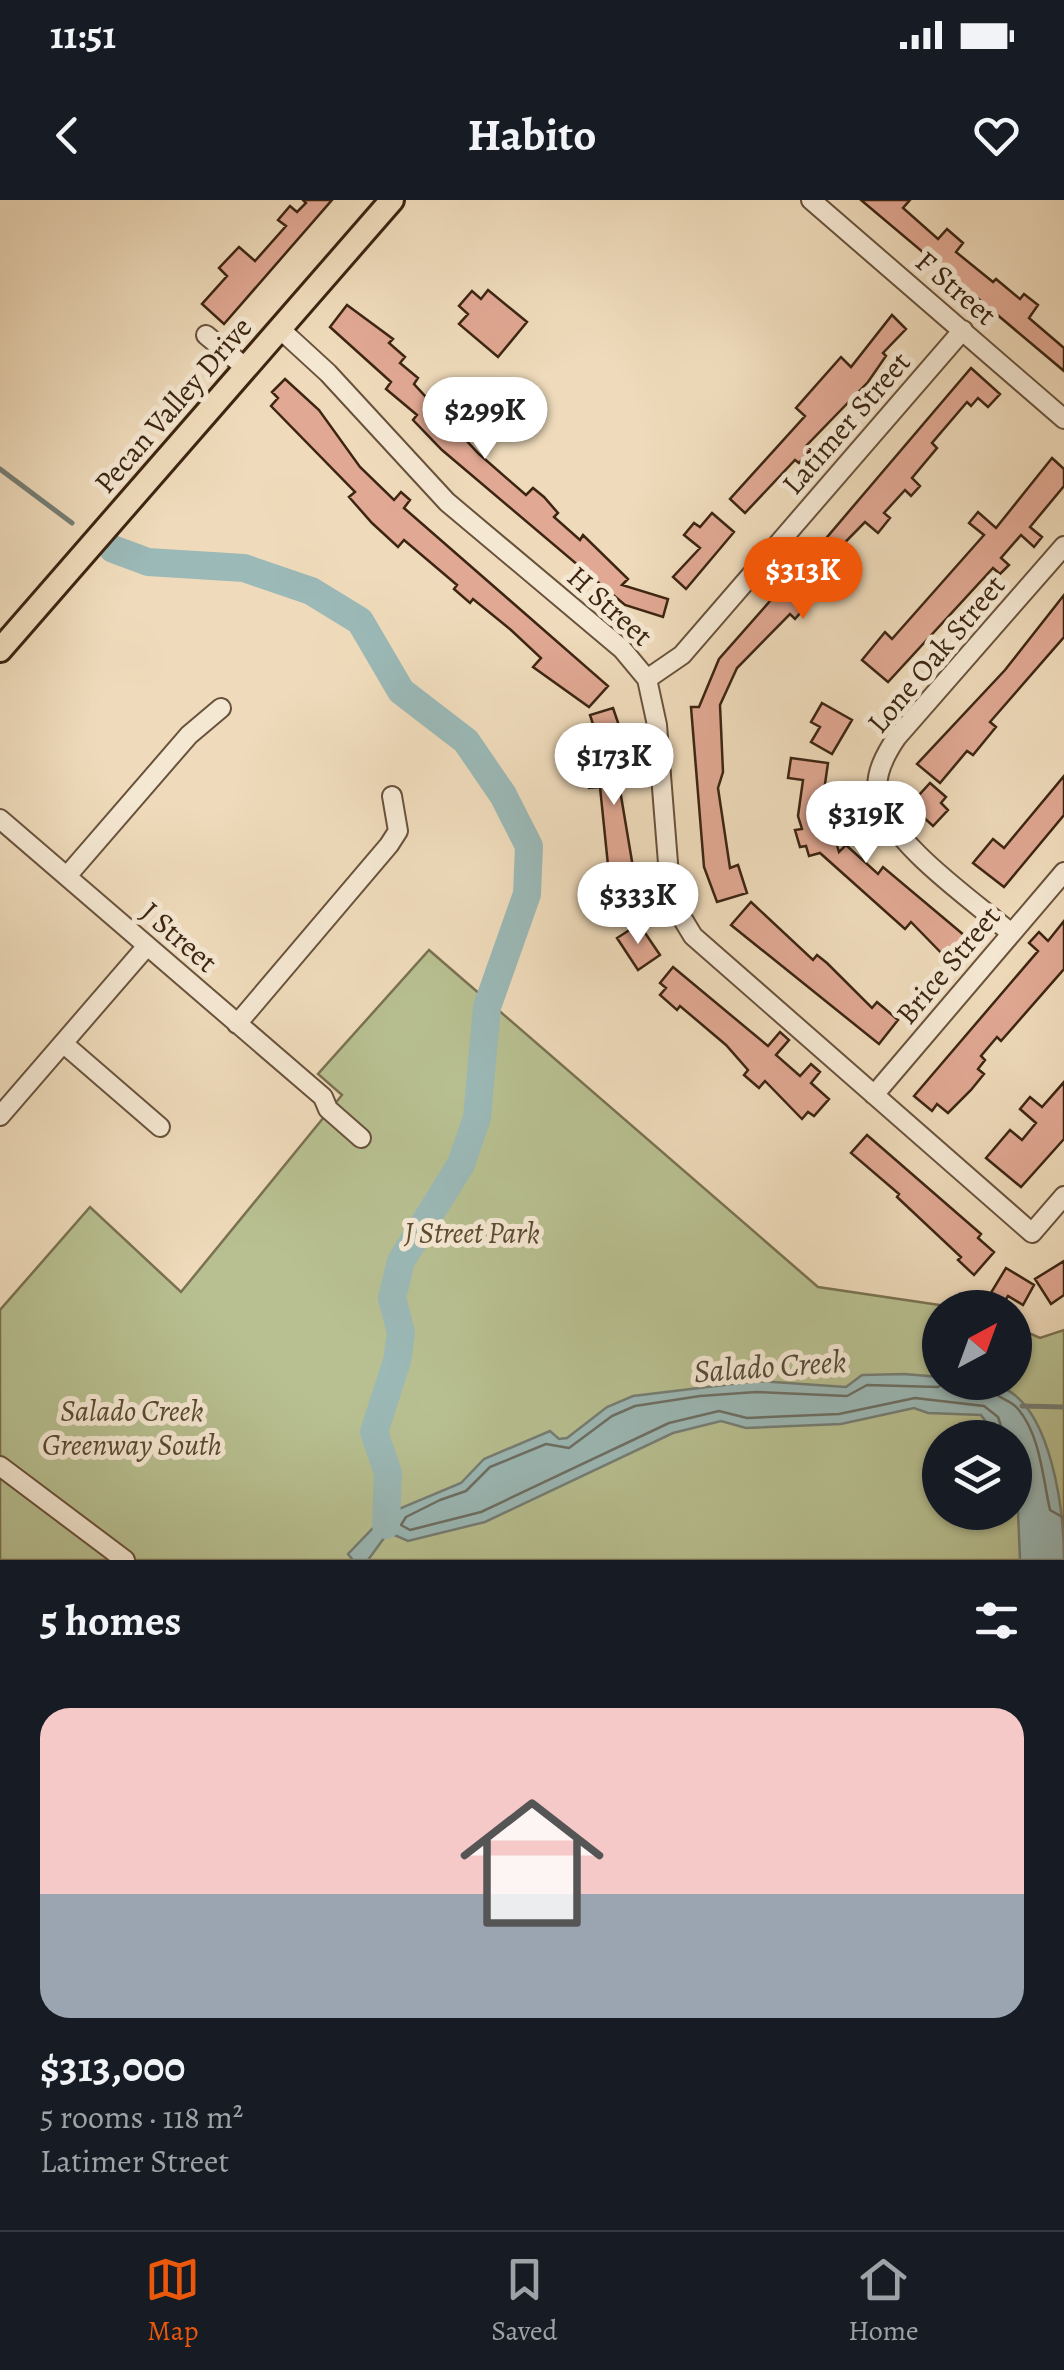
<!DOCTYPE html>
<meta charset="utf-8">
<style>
:root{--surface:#171b24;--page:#20242c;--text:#f1f3f6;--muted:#9ea1a6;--line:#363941;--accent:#ea580c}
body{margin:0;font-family:Alegreya,serif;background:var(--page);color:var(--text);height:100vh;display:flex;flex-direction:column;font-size:38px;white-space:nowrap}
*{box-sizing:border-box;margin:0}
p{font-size:32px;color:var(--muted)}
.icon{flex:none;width:55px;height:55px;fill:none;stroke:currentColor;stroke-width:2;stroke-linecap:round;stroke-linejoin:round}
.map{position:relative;height:1360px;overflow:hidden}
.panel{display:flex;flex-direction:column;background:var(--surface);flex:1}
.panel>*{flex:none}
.needle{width:65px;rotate:41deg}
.controls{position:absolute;left:922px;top:1090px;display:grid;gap:20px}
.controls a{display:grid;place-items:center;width:110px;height:110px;border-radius:50%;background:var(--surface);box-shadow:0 2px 8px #0004;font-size:50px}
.price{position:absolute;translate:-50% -85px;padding:0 22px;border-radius:35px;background:#fff;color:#222;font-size:32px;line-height:65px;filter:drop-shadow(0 2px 5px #0008)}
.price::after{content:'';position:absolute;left:50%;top:60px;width:30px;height:22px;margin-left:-15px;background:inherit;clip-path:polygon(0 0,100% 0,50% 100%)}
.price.selected{background:var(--accent);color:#fff}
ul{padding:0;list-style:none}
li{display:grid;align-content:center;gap:20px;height:530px;padding:0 40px}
li span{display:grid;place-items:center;height:310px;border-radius:30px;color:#555}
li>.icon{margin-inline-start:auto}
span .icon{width:180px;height:180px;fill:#fffc;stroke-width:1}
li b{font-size:42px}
h2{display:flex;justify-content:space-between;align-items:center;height:120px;padding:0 40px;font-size:42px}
.status{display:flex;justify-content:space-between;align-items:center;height:70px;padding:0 50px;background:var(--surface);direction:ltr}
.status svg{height:28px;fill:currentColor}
header{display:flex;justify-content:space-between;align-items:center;height:130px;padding:0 40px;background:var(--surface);font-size:45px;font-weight:600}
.menu{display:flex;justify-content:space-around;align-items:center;height:140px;border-top:2px solid var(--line);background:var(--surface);font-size:28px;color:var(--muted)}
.menu a{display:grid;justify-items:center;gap:5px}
.menu .selected{color:var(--accent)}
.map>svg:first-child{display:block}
</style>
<div class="status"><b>11:51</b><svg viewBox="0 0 49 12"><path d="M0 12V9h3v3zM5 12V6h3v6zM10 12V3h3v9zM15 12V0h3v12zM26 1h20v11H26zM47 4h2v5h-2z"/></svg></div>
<header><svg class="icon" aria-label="back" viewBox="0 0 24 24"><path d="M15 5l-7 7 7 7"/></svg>Habito<svg class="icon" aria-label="heart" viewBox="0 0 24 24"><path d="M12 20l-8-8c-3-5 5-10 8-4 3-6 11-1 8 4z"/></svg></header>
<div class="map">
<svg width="1064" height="1360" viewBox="0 0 1064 1360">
<rect width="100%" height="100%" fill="#efdbbb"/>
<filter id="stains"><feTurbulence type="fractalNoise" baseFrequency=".002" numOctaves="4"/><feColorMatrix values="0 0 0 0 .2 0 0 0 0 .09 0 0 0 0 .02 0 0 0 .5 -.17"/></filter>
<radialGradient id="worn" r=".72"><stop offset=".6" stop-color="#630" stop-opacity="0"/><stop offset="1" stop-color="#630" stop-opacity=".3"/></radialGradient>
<!-- green -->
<path fill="#b8c091" stroke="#7a7252" stroke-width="2.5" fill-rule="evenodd" d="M429 750 818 1087 953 1107 940 1108V1182H1015V1127L1040 1138 1064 1130V1360H0V1110L90 1007 181 1092 342 895 318 874ZM940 1238H1015V1312H940Z"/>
<!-- water -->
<path fill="#9bb9b7" stroke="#757e75" stroke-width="2.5" d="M904 1174 940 1177V1182C960 1182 983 1179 1001 1187 1052 1207 1064 1312 1064 1360H1020L1015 1238 997 1237 981 1215 928 1213 914 1208 841 1224 746 1228 721 1221 673 1233 485 1322 408 1341 392 1334 384 1338 368 1360H353L348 1354 375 1326 401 1308 461 1283 484 1259 550 1231 559 1239 567 1238 607 1207 633 1196 757 1181 846 1187 862 1175Z"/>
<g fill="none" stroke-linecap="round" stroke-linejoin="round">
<!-- shore -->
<path stroke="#6c6f64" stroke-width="2.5" d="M947 1182 938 1187 867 1185 847 1196 756 1192 700 1196 635 1206 612 1216 569 1248 546 1244 490 1267 466 1291 440 1300 406 1317 401 1325 410 1330 481 1312 669 1223 719 1211 747 1218 839 1214 915 1198 984 1206 998 1217 1005 1238
M991 1182C993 1200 1008 1197 1018 1209 1040 1234 1043 1279 1050 1310L1064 1318"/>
<!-- stream -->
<path stroke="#757e75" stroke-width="5" d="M0 269 72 323
M1022 1206 1064 1207"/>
<!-- river -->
<path stroke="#9bb9b7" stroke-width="28" d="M113 349 148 362 244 368 311 391 360 421 401 491 466 541 503 595 529 646 527 694 487 807 477 918 461 964 401 1061 392 1098 401 1133 397 1161 374 1232 388 1273 386 1325"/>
</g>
<!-- building -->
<path fill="#e1a893" stroke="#3c2512" stroke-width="2.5" d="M303 0H332L224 124 202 104 227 76 219 68 239 47 255 61 286 26 278 20 290 6 297 12 306 3Z
M861 0H910L903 8 938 39 947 29 963 43 956 52 993 82 996 79 1020 99 1024 94 1038 105 1029 118 1064 148V171Z
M488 90 527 122 498 157 459 124 468 114 459 106 472 91 481 99Z
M347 105 393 139 389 143 405 157 400 163 418 178 414 184 479 254 526 295 533 288 544 297 558 313 554 317 580 340 583 335 628 379 622 385 668 399 663 417 625 405 442 250 413 220 417 215 386 189 391 182 330 127Z
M892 115 906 129 883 153 886 156 868 182 807 245 811 249 799 263 795 260 745 313 730 299 805 216 796 208 841 157 851 167Z
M971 168 1000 194 988 207 978 198 971 206 967 202 932 243 937 248 912 278 920 286 911 296 905 290 884 313 890 318 878 333 865 322 801 387 813 398 795 419 790 414 737 468 720 505 723 572 718 588 730 668 738 665 747 693 717 702 704 667 691 507H699L719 459 799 368 796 366 822 343Z
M285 179 319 210 360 267 394 300 401 292 410 300 404 308 608 486 589 507 533 467 541 458 511 430 473 399 470 403 454 389 457 385 404 340 398 347 372 323 349 297 355 292 271 206 278 198 272 192Z
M1052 258 1064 269V286L1030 327 1042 337 1034 347 1021 335 1001 358 1009 365 1000 374 993 368 888 482 862 460 885 432 892 439 984 335 969 323 978 312 996 328Z
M712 313 734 332 686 389 673 377 700 348 684 335 694 323 700 327Z
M1064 395V437L990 522 996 527 973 555 967 551 940 583 917 564 1005 470Z
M822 503 852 520 832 554 811 542 820 527 811 522Z
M613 508 628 552 632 551 634 570 617 572 640 709 613 714 600 587 589 588 585 557 603 555 590 515Z
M791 558 828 563 823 598 839 652 846 645 878 674 883 667 971 741 952 764 911 722 905 729 820 653 809 656 806 646 800 647 795 630 802 629 798 616 803 580 788 578Z
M1064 576V615L1004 687 973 663 993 639 1004 648Z
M930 583 946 597 941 603 948 610 933 626 910 605Z
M751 702 813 760 817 755 827 763 872 808 877 802 898 820 879 844 731 725Z
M1064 721V769L1001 841 997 837 981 856 985 860 978 869 984 874 971 890 948 913 937 904 932 911 914 896 1038 751 1029 743 1039 732 1048 741Z
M639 724 660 755 638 770 617 738Z
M673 767 768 846 780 832 789 840 776 855 800 876 811 864 820 872 811 883 829 899 814 916 808 912 802 919 765 881 759 888 744 875 748 870 726 845 680 806 677 810 660 795 666 788 660 783Z
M1064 882V939L1021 987 986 958 1010 930 1022 940 1036 923 1020 909 1030 897 1042 907Z
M867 935 981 1034 978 1038 994 1052 974 1075 958 1060 961 1057 897 997 899 994 851 953Z
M1064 1061V1095L1051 1104 1035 1079Z
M1006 1068 1034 1085 1023 1105 1008 1096 1003 1104 989 1096Z"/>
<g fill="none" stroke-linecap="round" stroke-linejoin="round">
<defs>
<path id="minor" d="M811 0 1064 219
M280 129 328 173 447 302 622 449 647 479 657 525 670 688 673 703 693 736 1032 1033 1064 996
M206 135 246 168
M647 479 682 455 963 130
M0 619 323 897 328 909 361 938
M67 676 189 535 221 508
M1011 733C974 701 887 642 878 594 874 574 886 553 897 537L1064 346
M237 824 389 645 398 631 392 596
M64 844 160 927
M874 895 1064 672
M0 916 147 746
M0 1266 125 1360"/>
<path id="major" d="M0 450 392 0"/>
</defs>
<!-- minor casing -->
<use href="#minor" stroke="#69523c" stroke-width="22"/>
<!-- major casing -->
<use href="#major" stroke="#3c2512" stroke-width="28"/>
<!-- minor -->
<use href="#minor" stroke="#f5e8d3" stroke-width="18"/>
<!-- major -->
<use href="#major" stroke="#efdbbb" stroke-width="22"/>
</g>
<g text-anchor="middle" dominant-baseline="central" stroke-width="10" stroke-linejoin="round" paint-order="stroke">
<!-- street labels -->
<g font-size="30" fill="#3c2512" stroke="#f5e8d3">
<text transform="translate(956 88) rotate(41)">F Street</text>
<text transform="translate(173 205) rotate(-49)">Pecan Valley Drive</text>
<text transform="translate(846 223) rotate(-49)">Latimer Street</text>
<text transform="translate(610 406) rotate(42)">H Street</text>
<text transform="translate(936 454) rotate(-50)">Lone Oak Street</text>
<text transform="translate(179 737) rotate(41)">J Street</text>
<text transform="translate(948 765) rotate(-50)">Brice Street</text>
</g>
<!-- park labels -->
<g font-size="30" font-style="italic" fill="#5b4c32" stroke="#f5e8d3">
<text x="472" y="1033">J Street Park</text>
<text x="132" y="1211">Salado Creek<tspan x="132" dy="34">Greenway South</tspan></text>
</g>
<!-- water labels -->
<g font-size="32" font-style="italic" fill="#544a3b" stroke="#f5e8d3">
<text transform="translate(770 1166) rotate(-4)">Salado Creek</text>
</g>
</g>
<rect width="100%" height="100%" filter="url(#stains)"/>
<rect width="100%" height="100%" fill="url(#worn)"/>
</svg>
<div class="controls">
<a><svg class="needle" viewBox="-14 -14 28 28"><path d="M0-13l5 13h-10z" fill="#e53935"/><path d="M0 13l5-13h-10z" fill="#9ea1a6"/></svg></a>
<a><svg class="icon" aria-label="layers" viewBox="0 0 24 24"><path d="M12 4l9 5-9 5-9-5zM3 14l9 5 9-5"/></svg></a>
</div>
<b class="price" style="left:485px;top:262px">$299K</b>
<b class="price selected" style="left:803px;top:422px">$313K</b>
<b class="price" style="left:614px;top:608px">$173K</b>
<b class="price" style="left:866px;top:666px">$319K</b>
<b class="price" style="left:638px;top:747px">$333K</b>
</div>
<section class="panel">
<h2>5 homes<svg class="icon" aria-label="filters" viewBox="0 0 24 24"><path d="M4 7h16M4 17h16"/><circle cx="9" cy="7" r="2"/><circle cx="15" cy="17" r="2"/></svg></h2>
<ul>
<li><span style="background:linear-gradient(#f6c9c9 60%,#9aa5b1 0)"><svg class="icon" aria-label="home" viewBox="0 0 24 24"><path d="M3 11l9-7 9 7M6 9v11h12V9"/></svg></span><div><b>$313,000</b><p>5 rooms · 118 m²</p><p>Latimer Street</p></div></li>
</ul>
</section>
<nav class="menu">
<a class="selected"><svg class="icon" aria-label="map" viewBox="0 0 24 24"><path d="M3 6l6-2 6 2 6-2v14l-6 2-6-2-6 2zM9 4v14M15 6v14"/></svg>Map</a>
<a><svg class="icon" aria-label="saved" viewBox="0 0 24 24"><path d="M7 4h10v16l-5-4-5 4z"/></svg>Saved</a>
<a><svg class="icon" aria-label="home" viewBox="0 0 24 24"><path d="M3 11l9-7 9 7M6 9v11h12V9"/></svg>Home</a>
</nav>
